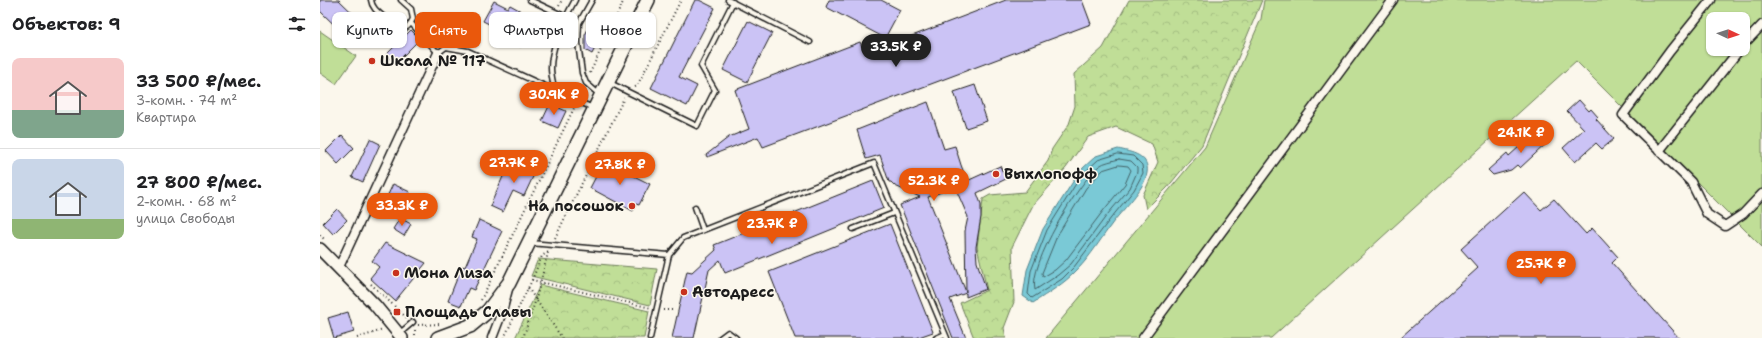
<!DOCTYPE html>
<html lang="ru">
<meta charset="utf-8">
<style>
:root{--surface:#fff;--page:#f2f2f2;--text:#202124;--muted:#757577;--line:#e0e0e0;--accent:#ea580c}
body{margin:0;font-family:"Shantell Sans",sans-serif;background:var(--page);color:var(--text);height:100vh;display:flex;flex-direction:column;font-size:15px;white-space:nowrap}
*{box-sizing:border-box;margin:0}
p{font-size:13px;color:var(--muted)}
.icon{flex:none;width:22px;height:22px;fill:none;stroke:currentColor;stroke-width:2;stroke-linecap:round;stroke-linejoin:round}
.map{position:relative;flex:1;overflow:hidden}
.panel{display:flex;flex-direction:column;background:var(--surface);width:320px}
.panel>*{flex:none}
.guide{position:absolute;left:12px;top:12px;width:380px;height:36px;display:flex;gap:8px}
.needle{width:26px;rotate:93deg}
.buttons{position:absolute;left:1386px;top:12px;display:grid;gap:8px}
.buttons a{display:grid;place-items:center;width:44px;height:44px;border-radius:8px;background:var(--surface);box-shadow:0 1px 3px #0004;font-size:20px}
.price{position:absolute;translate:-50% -34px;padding:0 9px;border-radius:14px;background:var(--accent);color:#fff;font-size:13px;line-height:26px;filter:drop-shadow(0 1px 2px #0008)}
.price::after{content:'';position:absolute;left:50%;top:24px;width:12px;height:9px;margin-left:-6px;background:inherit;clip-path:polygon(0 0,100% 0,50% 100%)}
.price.current{background:#222;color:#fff}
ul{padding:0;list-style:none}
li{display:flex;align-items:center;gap:12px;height:100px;padding:0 12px}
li+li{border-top:1px solid var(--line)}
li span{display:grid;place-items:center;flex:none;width:112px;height:80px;border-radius:8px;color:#555}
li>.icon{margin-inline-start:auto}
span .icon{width:48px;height:48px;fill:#fffc;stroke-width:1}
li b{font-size:17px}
h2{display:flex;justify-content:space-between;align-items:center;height:48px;padding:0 12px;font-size:17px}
.tag{padding:0 14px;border-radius:8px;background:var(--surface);box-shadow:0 1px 3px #0004;font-size:14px;line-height:36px}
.tag.current{background:var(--accent);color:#fff}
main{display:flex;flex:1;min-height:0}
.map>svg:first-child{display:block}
</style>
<main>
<section class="panel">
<h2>Объектов: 9<svg class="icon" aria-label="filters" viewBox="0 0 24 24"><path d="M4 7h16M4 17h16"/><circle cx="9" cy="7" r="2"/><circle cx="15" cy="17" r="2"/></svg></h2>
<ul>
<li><span style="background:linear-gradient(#f6c9c9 65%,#7fa58c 0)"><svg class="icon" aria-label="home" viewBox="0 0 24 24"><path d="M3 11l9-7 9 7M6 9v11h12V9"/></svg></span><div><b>33 500 ₽/мес.</b><p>3-комн. · 74 m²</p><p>Квартира</p></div></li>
<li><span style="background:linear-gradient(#c9d6e8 75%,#8fb573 0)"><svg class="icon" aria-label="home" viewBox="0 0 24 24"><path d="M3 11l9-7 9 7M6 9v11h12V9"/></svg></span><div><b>27 800 ₽/мес.</b><p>2-комн. · 68 m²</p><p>улица Свободы</p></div></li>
</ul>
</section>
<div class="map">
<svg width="1442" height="338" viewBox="0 0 1442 338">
<defs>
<pattern id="forest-crowns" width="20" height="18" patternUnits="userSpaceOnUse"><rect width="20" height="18" fill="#c0de97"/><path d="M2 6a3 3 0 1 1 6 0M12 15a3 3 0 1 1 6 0" fill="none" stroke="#a4be82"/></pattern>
</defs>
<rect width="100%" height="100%" fill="#fbf7ec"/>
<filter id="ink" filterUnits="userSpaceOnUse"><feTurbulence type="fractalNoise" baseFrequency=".025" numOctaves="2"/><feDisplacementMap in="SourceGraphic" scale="8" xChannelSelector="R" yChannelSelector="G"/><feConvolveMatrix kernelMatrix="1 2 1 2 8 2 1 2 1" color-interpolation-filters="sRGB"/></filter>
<g filter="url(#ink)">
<!-- green -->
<path fill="#c0de97" stroke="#6e7d5a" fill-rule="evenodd" d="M944 0H1442V247L1256 61 951 338H726L885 147 941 19ZM1393 19H1423V49H1393Z
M0 31 36 56 16 84 0 73Z"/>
<!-- forest -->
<path fill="url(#forest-crowns)" stroke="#6e7d5a" d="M809 0H942L882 145 847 188 826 209 823 195 838 162 832 144 796 127 768 137 746 168 713 205 692 247 694 302 684 328 686 338H654L640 303 667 290 657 247 663 199 670 195 705 192 728 161 732 149 749 124 755 106 754 74 783 48Z
M218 259 337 269 330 305 211 276Z
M220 285 329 311 324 338H195Z"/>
<!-- water -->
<path fill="#7ac9d6" stroke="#54848c" d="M798 149C811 152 830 155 827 173 824 190 804 208 794 221 782 237 771 256 757 270 744 284 728 293 713 303L703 296 707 270 723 229 754 180 763 168 776 156Z"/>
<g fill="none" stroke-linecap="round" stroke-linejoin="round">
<!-- shore -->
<path stroke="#426166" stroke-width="1" d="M798 154 813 156 822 165 823 173 814 190 791 218 754 267 742 279 712 298 708 294 711 271 727 230 757 182 766 171 778 160Z
M799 159 811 161 817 167V172L810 188 787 215 751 264 738 275 715 290C708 265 759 182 779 166 784 162 793 161 799 159Z
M799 165 808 166 811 170 805 184 783 211 746 260 735 270 723 277 722 273 737 236 766 188 783 170Z"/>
</g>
<!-- building -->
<path fill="#cbc3f5" stroke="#1c1c1c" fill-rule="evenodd" d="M0 0H19L52 32 37 47 0 11Z
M375 0H379L395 8 359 77 377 86 367 106 331 88Z
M509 0H561L580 10 565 38 506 7Z
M686 0H762L771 24 443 147 438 137 387 157 386 155 409 137 429 129 415 90 540 42 545 54Z
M174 1 188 8 190 5 201 11 200 14 221 25 210 45 204 42 201 47 186 39 187 37 171 28 173 26 163 21Z
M272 21 285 28 272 54 265 50V35Z
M428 21 452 33 427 82 403 70Z
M91 30 100 39 75 64 66 55Z
M655 85 667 121 646 128 634 92Z
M1259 100 1269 111 1271 109 1278 117 1276 119 1294 139 1282 149 1276 143 1255 162 1243 148 1264 129 1247 111Z
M608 102 624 149 635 146 641 165 647 181 680 166 686 179 657 193 661 204V217L656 247 657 262 666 289 646 297V293L630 299 646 338H633L580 205 600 197 575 186 571 182H569L560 155 546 159 537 130ZM635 187 648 217 645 231 646 292 608 197Z
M230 104 246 111 238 128 222 121Z
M1221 127 1227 133 1223 136 1228 142 1200 168 1197 165 1191 170 1173 175 1168 170 1187 153 1189 156Z
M22 135 34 148 18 164 6 151Z
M50 139 60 144 43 182 32 177Z
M200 158 218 166 204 196 193 191 183 212 170 206 185 172 192 175Z
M284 161 330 184 319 205 316 204 313 211 270 188Z
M553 181 564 208 405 273 400 260 389 270 374 338H352L367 271 372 272 396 250 394 245Z
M73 184 90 192 83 207 66 199Z
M1204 192 1221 210 1234 199 1266 234 1272 228 1298 257 1292 263 1359 338H1080L1158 268 1141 249Z
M17 209 27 220 13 234 3 223Z
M80 218 91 224 84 236 73 229Z
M159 220 182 231 154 290 149 288 141 306 128 301 142 266 145 267 157 239 152 237Z
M570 224 613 332 596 338H475L449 272Z
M65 243 106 263 75 301 50 278 59 267 52 261Z
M28 312 34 332 14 338 8 318Z"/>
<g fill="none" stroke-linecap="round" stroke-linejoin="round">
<defs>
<path id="service" d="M51 0C52 8 58 12 64 17 74 27 84 37 93 19L91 9 81 0
M210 0 259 23
M272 0 259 23 258 43 262 73 266 83 280 95
M408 0 490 42
M91 23 118 53 126 47 148 51 273 108
M290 83 377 126 395 90 381 66 413 2
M234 89C233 82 231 75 231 68 231 47 245 18 255 0
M375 207 383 230
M533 229 574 213
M210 243 349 255
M79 334 93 322
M330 338 349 255 363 238 554 163 627 338
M400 338 408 332 416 338
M616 338 625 334"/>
<path id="minor" d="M1391 0 1350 51 1303 115 1371 182 1387 214 1405 226 1423 214 1442 194
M1423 45 1442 25
M1339 151 1420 49
M19 267 118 53
M172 338 182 312 188 289
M823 338 1073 0"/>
<path id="tertiary" d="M0 249 55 305 82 338"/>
<path id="primary" d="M118 338 150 326 168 311 189 283 328 0"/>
</defs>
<!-- service casing -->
<use href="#service" stroke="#1c1c1c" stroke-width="7"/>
<!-- minor casing -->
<use href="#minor" stroke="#1c1c1c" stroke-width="11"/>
<!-- tertiary casing -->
<use href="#tertiary" stroke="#1c1c1c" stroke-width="14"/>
<!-- primary casing -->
<use href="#primary" stroke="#1c1c1c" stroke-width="16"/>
<!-- path -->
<path stroke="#1c1c1c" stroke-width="2" stroke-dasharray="1 3" stroke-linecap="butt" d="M239 6 242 0
M270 73 304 0
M315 87 317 86 361 0
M0 235 4 239
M235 238 304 98
M212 280 222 256 228 252
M51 284 87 318
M208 288 242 338
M161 300 255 106
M343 310H353
M98 325 121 324
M95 330V338
M37 338 63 330
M184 338 212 280 331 308
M203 338 216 299 228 253"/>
<!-- service -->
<use href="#service" stroke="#fbf7ec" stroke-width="4"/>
<!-- minor -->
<use href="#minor" stroke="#fbf7ec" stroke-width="8"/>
<!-- tertiary -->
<use href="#tertiary" stroke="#fbf7ec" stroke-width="11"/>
<!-- primary -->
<use href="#primary" stroke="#fbf7ec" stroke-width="13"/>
</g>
</g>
<!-- markers -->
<g fill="#c8321e" stroke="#fbf7ec" stroke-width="1.5">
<circle cx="52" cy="61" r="4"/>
<circle cx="676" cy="174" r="4"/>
<circle cx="312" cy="206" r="4"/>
<circle cx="76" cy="273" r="4"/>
<circle cx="364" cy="292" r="4"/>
<rect x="73" y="308" width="8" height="8" rx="2"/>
</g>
<g text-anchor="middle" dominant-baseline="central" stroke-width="3" stroke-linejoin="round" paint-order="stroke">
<!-- poi labels -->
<g font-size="15" font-weight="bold" fill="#1c1c1c" stroke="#fbf7ec" text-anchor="start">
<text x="60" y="61">Школа № 117</text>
<text x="684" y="174">Выхлопофф</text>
<text x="304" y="206" text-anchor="end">На посошок</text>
<text x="84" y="273">Мона Лиза</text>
<text x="372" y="292">Автодресс</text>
<text x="85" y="312">Площадь Славы</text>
</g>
</g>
</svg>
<div class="buttons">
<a><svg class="needle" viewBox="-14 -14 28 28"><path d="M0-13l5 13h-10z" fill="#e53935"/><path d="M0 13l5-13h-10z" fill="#757577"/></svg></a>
</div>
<b class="price current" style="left:576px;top:68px">33.5K ₽</b>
<b class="price" style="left:234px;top:116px">30.9K ₽</b>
<b class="price" style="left:1201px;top:154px">24.1K ₽</b>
<b class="price" style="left:194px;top:184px">27.7K ₽</b>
<b class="price" style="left:300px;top:186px">27.8K ₽</b>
<b class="price" style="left:614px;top:202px">52.3K ₽</b>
<b class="price" style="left:82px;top:227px">33.3K ₽</b>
<b class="price" style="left:452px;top:245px">23.7K ₽</b>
<b class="price" style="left:1221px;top:285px">25.7K ₽</b>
<div class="guide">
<a class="tag">Купить</a>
<a class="tag current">Снять</a>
<a class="tag">Фильтры</a>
<a class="tag">Новое</a>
</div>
</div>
</main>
